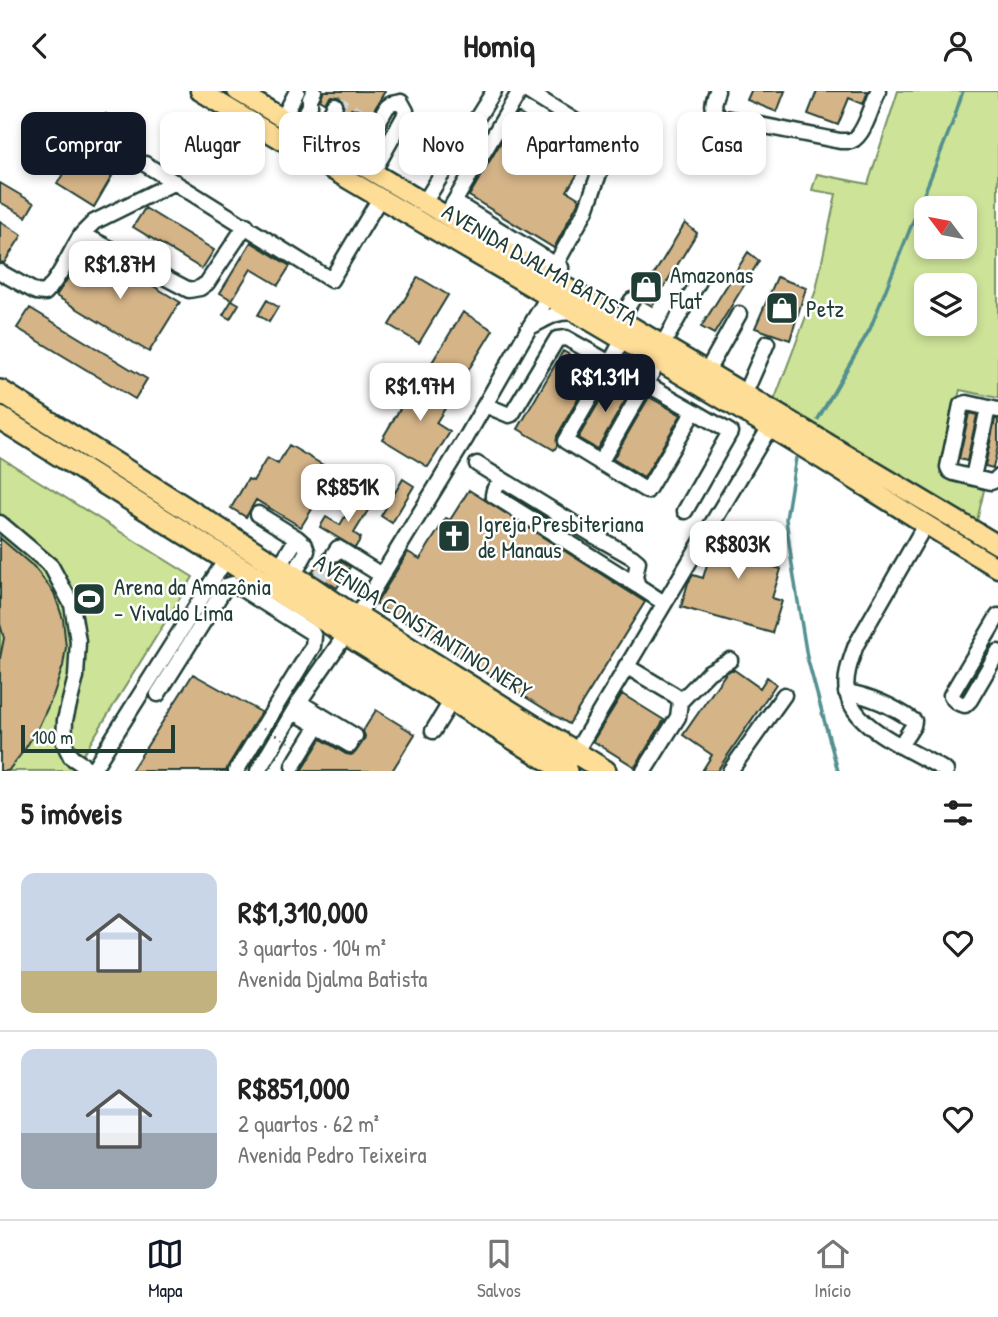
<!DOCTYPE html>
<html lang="pt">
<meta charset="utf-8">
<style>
:root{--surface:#fff;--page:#f6f6f6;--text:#222;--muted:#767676;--line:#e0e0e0;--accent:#111827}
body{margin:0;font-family:"Patrick Hand",sans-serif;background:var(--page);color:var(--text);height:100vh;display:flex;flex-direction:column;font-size:26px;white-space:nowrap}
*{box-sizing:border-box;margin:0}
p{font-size:23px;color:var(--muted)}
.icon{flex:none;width:38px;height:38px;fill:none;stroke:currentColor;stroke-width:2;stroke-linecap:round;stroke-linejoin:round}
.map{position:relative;height:680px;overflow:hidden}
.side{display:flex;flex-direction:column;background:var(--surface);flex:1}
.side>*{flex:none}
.hud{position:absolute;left:21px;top:21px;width:957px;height:63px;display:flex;gap:14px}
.needle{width:46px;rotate:302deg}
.buttons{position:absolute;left:914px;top:105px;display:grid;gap:14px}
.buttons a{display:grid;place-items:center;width:63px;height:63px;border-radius:14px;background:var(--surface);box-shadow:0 4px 10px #0003;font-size:35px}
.scale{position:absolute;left:21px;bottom:18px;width:154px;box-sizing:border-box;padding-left:7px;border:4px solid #1f3d34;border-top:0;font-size:19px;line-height:24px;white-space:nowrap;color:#1f3d34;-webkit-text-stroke:5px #fff;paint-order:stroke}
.price{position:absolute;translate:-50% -60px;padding:0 16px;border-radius:14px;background:#fff;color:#222;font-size:23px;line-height:46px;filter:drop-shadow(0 2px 4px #0008)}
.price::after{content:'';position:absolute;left:50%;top:42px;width:21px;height:16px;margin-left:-10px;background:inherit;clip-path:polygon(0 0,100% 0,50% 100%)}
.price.current{background:var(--accent);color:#fff}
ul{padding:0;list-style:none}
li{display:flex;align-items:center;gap:21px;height:175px;padding:0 21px}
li+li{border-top:2px solid var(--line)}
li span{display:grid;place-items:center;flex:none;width:196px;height:140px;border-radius:14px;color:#555}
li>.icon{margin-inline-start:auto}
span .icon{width:84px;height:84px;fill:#fffc;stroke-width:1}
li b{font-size:30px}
h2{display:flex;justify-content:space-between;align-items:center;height:84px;padding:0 21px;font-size:30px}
.tag{padding:0 24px;border-radius:14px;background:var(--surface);box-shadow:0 4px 10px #0003;font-size:24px;line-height:63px}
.tag.current{background:var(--accent);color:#fff}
header{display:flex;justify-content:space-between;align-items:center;height:91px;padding:0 21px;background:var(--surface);font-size:32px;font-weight:700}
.menu{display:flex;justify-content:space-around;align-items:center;height:98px;border-top:2px solid var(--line);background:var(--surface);font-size:19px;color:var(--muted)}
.menu a{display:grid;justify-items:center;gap:4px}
.menu .current{color:var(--accent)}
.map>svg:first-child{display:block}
</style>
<header><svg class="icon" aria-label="back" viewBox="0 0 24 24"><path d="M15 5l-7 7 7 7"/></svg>Homiq<svg class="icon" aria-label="person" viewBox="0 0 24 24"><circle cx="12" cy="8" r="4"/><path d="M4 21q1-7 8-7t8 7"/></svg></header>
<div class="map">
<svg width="998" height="680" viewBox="0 0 998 680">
<rect width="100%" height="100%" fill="#fff"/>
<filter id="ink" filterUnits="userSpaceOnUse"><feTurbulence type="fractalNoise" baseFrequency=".0143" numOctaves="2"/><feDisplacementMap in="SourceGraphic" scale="14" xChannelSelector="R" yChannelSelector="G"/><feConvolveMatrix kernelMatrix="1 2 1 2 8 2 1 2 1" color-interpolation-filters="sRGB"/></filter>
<g filter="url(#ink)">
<!-- built -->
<path fill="#f2e8db" d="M334 0H386L352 56 314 32Z"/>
<!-- green -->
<path fill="#cde398" stroke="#769066" stroke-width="2" fill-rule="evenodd" d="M898 0H998V307L960 299 940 382 984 399 977 430 774 310 816 199 836 103 812 99 817 83 868 93ZM926 117H964V156H926ZM926 194H964V233H926Z
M0 366 193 486 73 680H0Z"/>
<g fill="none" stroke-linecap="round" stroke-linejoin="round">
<!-- stream -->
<path stroke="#539090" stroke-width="3.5" d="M818 328 870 238 952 33 963 0
M796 367 786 428 792 474 807 566 838 680"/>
</g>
<!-- building -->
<path fill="#d5b488" stroke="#1f3d34" stroke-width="2" d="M324 0H385L368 30 364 29V23L359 18H351L346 23 342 21 345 13 343 9 339 5H331L325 12 320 9Z
M751 0H785L777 21 747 9Z
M817 0H868L863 13 849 7 838 34 808 23Z
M518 22 589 65 567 100 580 108 554 157 469 105Z
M106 23 140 44 134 53 100 33Z
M75 63 112 85 94 116 57 93Z
M0 92 34 112 26 126 0 111Z
M145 117 214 159 202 178 133 136Z
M0 130 22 144 4 172 0 171Z
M685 132 697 142 652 215 642 209 641 205Z
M251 151 290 175 278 194 251 178 232 209 220 202Z
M93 159 180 211 149 261 56 205 70 184 76 187Z
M748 161 759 170 714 243 701 236Z
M418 186 448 204 419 252 389 234Z
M777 186 806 197 790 249 755 237Z
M232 209 239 213 230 228 223 224Z
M267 209 278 216 269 231 258 224Z
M30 217 147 288 135 308 17 237Z
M463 221 493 239 461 291 431 273Z
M563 260 595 278 557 345V355L554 359 518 338Z
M419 286 452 306 436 332 450 341 428 376 382 348Z
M613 287 632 298 597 358 578 347Z
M649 306 681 324 644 387 613 368Z
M969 322 977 324 967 370 959 368Z
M995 328H998V355L993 377 985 375Z
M289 354 335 381 301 436 256 409 246 426 231 417 248 388 253 390 267 367 278 373Z
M403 388 414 395 392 432 381 425Z
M469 399 645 511 569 633 376 513 408 461 420 468 446 427 450 429Z
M356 407 370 416 354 442 361 447 355 457 320 436 326 426 340 434Z
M724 432 775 447 767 474 781 478 772 507 782 510 772 542 681 516 688 492 693 484 703 487 715 447Z
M0 447 34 476 54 502 63 528 66 556 63 575 53 605 39 635 25 658 8 680H0V567L4 547 0 533Z
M324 462 326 468 329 471 334 473 340 470 350 476 337 497 312 481Z
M733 578 760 597 767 586 776 593 717 680H702L712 664 683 644 726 582Z
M193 583 261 621 228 675 226 680H131Z
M622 603 664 629 635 676 593 650Z
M376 619 415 643 392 680H301L321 648 346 663 351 664 355 662 364 649 365 645 363 640Z"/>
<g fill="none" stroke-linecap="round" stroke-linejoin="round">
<!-- minor-tunnel -->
<path stroke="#d2d8d6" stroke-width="14" stroke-dasharray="14 7" stroke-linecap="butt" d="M335 14 336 11 357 23 355 27
M320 486 334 463"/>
<defs>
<path id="minor" d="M527 0 610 52 586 119 556 173
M717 0C713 11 710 18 720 26L840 50C842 50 850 50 851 50 864 46 873 12 878 0
M283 27 297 0
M298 36 310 15V8L314 0
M316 47 335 14
M336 59 355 27
M355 71 387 16 391 13 401 11
M145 73 331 189 380 107
M373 81 405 24 406 20 401 11
M424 112 494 0
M450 118 520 0
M82 143 94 131 175 91
M0 181 36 201 45 202C61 186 69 162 82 143L189 199 200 197 207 192 246 134
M620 229 632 209
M530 236C547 228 556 219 575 222
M663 253 699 190
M610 272 694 320 647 400 565 350Z
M707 280 739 223
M745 302 767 252
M485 314 509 324 512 323 557 248 566 247 610 272 622 250
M998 319 967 312 961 314 948 376 950 380 954 382 991 391 996 389 998 386
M600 372 658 271
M477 373 593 444 632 466 638 471 635 486 638 495 664 512
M973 386 988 317
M501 388 494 399 493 404 638 495
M685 420 730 341 694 320
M258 423 297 447 279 476
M0 432 51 475 72 514 78 550 76 586 65 629 64 652 71 666 92 680 226 468
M925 434 856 554C851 568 844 586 847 601 854 640 916 660 946 680
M334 463 338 457 381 484
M293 485 307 460 305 454 297 447
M998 525 951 604C954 610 958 613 965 614L970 609 998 561
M626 575 676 605 680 611 678 626 644 680
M846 601C871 605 894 616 914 630L913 635 900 655
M158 603 226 495 233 493 237 495 312 542 314 546 313 555 236 680
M299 611 355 645
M680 611 709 581 730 569
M294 621 350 654
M433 640 452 609
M571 669 774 329
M293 675 322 628
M258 680 299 611 346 543 466 347 529 237 557 191 561 177 454 111
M730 680 784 604"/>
<path id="major" d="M200 0C388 114 580 222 769 336 846 382 921 432 998 477
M237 0 998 454"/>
<path id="highway" d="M0 300 312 497 355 526 357 525 605 680
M0 327 566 680"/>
</defs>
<!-- minor casing -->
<use href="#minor" stroke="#1f3d34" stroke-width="19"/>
<!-- major casing -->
<use href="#major" stroke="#1f3d34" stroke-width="23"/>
<!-- highway casing -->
<use href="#highway" stroke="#1f3d34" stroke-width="26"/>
<!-- minor -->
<use href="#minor" stroke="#fff" stroke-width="14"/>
<!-- major -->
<use href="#major" stroke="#fedd96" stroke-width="18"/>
<!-- highway -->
<use href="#highway" stroke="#fedd96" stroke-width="21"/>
<!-- path-bridge -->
<path stroke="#1f3d34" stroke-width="2" stroke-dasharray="2 5" stroke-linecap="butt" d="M263 637 296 655"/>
</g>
</g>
<!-- icons -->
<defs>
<symbol id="shop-square" viewBox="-11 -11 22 22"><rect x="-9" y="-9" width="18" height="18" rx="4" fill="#1f3d34" stroke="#fff"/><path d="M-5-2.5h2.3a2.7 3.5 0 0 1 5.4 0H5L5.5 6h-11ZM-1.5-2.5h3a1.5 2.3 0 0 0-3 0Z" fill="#fff"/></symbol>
<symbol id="church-square" viewBox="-11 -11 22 22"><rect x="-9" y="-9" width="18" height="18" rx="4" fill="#1f3d34" stroke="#fff"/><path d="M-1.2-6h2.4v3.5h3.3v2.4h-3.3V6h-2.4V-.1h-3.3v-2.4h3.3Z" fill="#fff"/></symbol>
<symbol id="stadium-square" viewBox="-11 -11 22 22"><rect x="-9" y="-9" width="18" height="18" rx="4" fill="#1f3d34" stroke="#fff"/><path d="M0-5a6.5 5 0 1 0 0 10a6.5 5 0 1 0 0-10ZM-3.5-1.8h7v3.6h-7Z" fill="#fff"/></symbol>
</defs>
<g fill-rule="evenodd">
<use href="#shop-square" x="627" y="177" width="38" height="38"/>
<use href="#shop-square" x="763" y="198" width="38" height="38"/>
<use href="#church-square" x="435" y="426" width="38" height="38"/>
<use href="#stadium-square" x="70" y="489" width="38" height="38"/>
</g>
<g text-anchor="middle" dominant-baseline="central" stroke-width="5" stroke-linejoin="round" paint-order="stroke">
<!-- street labels -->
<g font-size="23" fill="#1f3d34" stroke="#fff">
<text transform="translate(540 173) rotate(30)">AVENIDA DJALMA BATISTA</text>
<text transform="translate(423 535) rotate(32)">AVENIDA CONSTANTINO NERY</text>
</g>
<!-- poi labels -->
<g font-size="23" fill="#1f3d34" stroke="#fff" text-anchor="start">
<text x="670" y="183">Amazonas<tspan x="670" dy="26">Flat</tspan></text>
<text x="806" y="217">Petz</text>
<text x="478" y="432">Igreja Presbiteriana<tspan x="478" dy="26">de Manaus</tspan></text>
<text x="114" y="495">Arena da Amazônia<tspan x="114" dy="26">- Vivaldo Lima</tspan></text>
</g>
</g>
</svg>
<div class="buttons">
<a><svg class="needle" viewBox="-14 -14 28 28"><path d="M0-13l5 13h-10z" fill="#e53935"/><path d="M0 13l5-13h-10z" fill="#767676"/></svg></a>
<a><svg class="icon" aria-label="layers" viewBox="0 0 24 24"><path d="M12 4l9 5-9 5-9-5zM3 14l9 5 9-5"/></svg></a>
</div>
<div class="scale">100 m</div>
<b class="price" style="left:120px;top:210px">R$1.87M</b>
<b class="price current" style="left:605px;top:323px">R$1.31M</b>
<b class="price" style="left:420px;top:332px">R$1.97M</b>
<b class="price" style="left:348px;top:433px">R$851K</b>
<b class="price" style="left:738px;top:490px">R$803K</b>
<div class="hud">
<a class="tag current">Comprar</a>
<a class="tag">Alugar</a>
<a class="tag">Filtros</a>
<a class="tag">Novo</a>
<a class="tag">Apartamento</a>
<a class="tag">Casa</a>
</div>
</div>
<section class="side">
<h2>5 imóveis<svg class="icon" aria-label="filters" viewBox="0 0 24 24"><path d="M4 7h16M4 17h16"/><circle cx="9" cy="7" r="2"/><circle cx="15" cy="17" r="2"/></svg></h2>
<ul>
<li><span style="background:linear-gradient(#c9d6e8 70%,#c2b280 0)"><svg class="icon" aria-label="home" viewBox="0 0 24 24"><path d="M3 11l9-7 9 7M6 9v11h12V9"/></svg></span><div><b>R$1,310,000</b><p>3 quartos · 104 m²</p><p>Avenida Djalma Batista</p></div><svg class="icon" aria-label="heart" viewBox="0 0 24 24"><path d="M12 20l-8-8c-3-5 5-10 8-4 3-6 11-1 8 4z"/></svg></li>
<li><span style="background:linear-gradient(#c9d6e8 60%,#9aa5b1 0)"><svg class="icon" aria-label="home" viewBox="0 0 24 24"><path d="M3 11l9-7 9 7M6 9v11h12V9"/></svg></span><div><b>R$851,000</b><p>2 quartos · 62 m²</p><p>Avenida Pedro Teixeira</p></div><svg class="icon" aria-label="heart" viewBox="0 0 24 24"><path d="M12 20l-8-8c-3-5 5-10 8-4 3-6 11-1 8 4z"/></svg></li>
</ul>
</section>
<nav class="menu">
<a class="current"><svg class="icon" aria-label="map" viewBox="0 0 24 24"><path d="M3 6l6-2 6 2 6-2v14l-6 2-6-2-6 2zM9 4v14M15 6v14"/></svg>Mapa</a>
<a><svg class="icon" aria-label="saved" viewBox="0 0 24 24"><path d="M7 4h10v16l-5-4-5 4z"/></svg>Salvos</a>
<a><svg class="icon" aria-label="home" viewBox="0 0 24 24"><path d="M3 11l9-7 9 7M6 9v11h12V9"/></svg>Início</a>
</nav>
